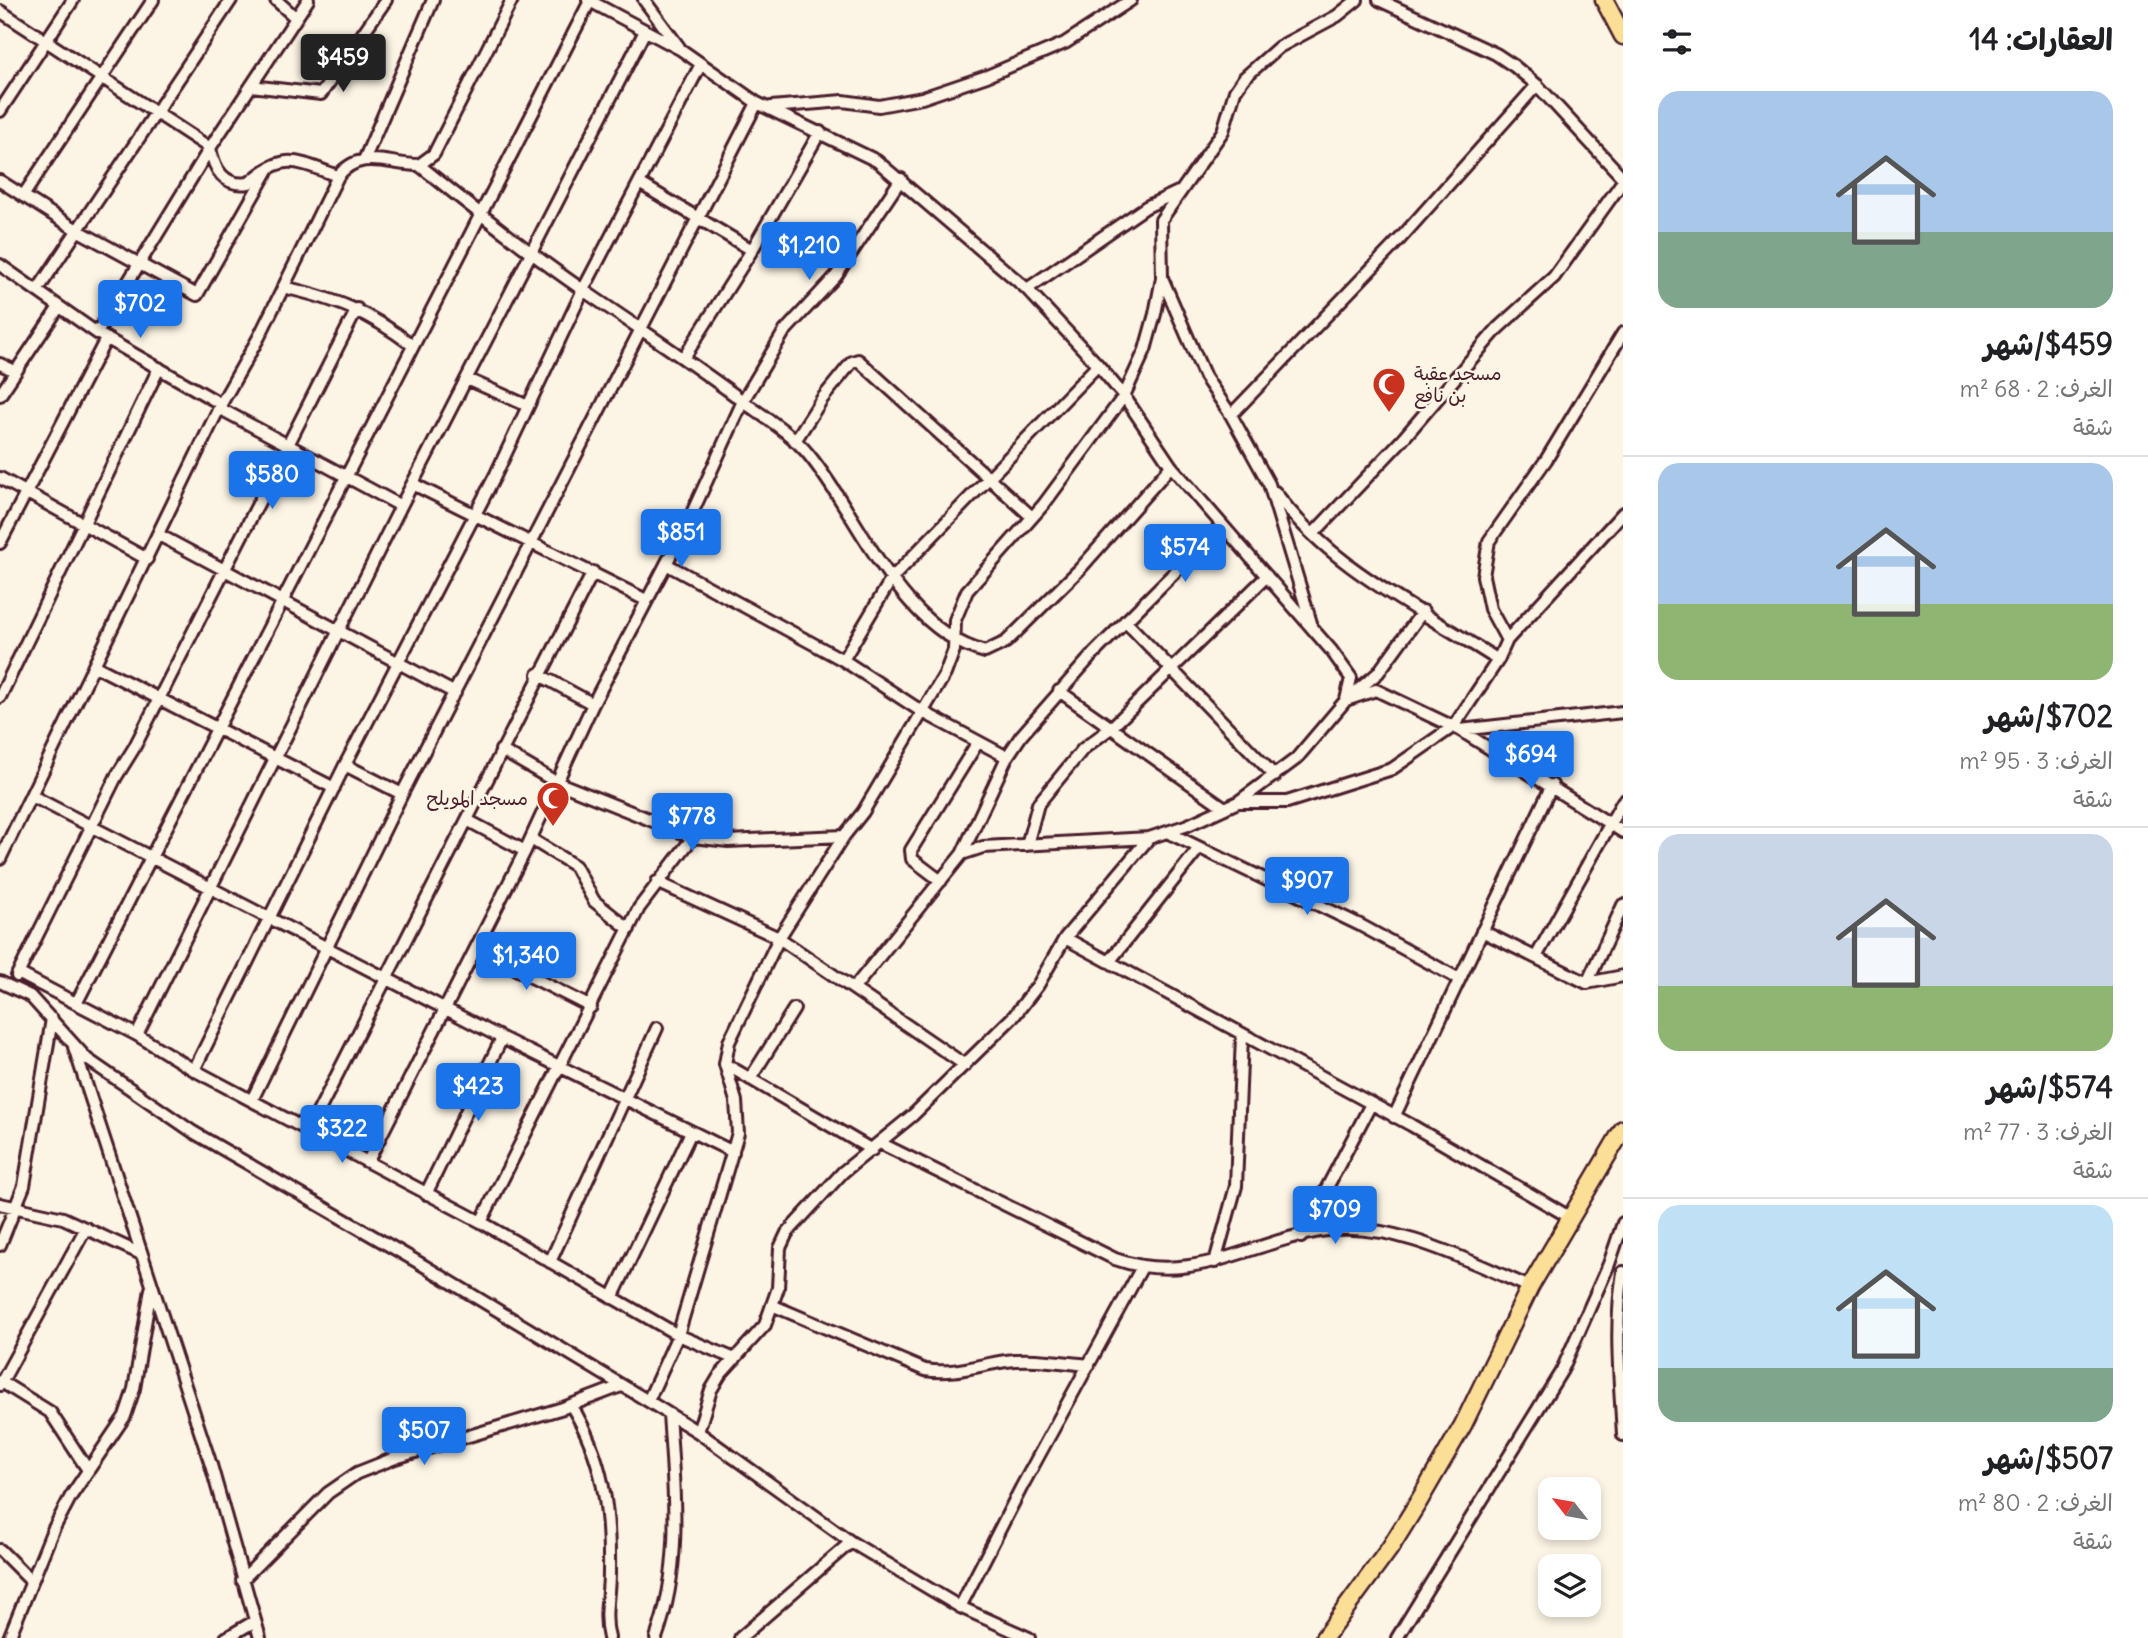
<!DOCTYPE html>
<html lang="ar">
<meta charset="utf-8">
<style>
:root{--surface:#fff;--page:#f2f2f2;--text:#202124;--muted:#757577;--line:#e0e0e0;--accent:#1a73e8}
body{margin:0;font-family:Delius,"Playpen Sans Arabic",sans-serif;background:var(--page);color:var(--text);direction:rtl;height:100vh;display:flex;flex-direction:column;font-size:26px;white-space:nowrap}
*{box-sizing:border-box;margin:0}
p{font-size:23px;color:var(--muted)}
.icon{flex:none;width:38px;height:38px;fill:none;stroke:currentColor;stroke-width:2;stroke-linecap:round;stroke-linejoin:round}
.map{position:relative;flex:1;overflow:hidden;direction:ltr}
.sheet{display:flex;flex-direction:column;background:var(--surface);width:525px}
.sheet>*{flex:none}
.needle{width:46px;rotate:301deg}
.fabs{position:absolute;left:1538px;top:1477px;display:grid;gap:14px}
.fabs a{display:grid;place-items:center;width:63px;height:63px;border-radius:14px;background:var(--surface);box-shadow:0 4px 10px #0003;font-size:35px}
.price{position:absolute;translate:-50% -60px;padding:0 16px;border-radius:7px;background:var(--accent);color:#fff;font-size:23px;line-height:46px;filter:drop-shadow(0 2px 4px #0008)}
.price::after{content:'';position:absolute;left:50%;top:42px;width:21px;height:16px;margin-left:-10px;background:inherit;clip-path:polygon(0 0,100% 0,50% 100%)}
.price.active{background:#222;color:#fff}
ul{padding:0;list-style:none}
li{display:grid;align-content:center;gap:14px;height:371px;padding:0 35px}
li+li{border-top:2px solid var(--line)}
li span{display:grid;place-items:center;height:217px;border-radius:21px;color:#555}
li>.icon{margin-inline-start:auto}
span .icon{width:126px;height:126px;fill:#fffc;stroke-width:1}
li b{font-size:30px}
h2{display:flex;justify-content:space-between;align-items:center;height:84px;padding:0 35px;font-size:30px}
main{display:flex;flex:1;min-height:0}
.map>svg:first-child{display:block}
</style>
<main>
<section class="sheet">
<h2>العقارات: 14<svg class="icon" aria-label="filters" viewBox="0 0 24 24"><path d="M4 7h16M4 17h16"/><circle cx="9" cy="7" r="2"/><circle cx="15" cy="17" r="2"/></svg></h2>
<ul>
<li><span style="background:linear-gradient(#a9c7e8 65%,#7fa58c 0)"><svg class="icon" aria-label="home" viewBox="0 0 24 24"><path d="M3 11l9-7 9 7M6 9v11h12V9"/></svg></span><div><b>$459/شهر</b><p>الغرف: 2 · 68 m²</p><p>شقة</p></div></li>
<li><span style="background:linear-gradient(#a9c7e8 65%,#8fb573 0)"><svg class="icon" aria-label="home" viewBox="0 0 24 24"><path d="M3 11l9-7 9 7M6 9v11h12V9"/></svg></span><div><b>$702/شهر</b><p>الغرف: 3 · 95 m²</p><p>شقة</p></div></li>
<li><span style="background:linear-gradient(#c9d6e8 70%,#8fb573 0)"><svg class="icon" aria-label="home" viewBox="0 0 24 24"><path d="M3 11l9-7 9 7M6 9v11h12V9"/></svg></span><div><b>$574/شهر</b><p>الغرف: 3 · 77 m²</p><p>شقة</p></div></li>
<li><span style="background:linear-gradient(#bfe0f5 75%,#7fa58c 0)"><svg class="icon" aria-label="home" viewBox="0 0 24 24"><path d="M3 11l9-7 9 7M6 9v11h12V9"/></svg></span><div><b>$507/شهر</b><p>الغرف: 2 · 80 m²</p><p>شقة</p></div></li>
</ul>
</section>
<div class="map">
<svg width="1623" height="1638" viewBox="0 0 1623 1638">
<rect width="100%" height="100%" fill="#fcf5e5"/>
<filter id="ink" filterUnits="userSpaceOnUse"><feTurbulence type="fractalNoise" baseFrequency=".0143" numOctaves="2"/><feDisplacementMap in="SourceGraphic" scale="14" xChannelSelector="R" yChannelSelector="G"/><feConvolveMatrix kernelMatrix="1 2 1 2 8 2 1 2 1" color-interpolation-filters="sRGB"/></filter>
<g filter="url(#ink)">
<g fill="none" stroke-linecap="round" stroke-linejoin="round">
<defs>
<path id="minor" d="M276 0 296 18
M588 0 680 49 757 103 877 161 1027 289 1098 365 1124 396 1171 466 1331 650 1351 678 1346 700 1376 690 1460 730 1623 832
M644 0 679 47
M1379 0 1496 54 1514 66 1537 85 1623 178
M0 11 210 148C214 169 224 187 249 183 284 151 296 161 338 176
M251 86 321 94 386 0
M771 107 843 101 879 106 922 98 987 76 1065 43 1131 0
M0 111 73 0
M365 158 433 0
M419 165C473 208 526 251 583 290 638 328 694 364 748 405 769 420 793 435 809 455 860 517 900 630 985 652L1006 642 1079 570 1171 466
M0 181 77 230 197 295 269 168
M639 183 752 250
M23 196 153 0
M0 265 97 333 221 404
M1162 278 1205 377 1231 415 1269 484 1311 623
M283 287C336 299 369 312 412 345
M1027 289 1146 207 1178 192
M37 291 231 0
M97 333 210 148 308 0
M685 356 752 250 820 132
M0 364 15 371
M467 379 528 406
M0 395 59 307
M219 408 401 506
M1231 415 1399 240 1537 85
M795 441 822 399 852 362 858 360 1032 517
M0 478 147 559
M413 484 646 600
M1275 492C1331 569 1420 609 1498 660
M1313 534 1402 440 1498 328 1554 277 1623 181
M159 535 455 693
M0 543 106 339
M666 564 843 660 921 711 1007 757
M1125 621 1275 776
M1507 640 1623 513
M843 660 892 578 1098 365
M95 666 334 788
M538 674 593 704
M1059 691 1225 808
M0 697 159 368
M1460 730 1623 712
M501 750 556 782 693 837 728 841 844 836
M345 765 402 794
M32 796 502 1038 733 1152
M1238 802H1287L1392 769 1454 726 1498 660 1507 640 1490 609 1483 576 1489 541 1546 460 1623 333
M467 820 525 851
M1167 832 1360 925 1459 979
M531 839 575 866 594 901 629 929
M1027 845 1038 804 1083 749 1112 727 1267 576
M962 854 983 847 1149 838 1188 825 1238 802 1296 759 1346 700 1378 673 1423 611
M0 859 221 404 259 337 338 176C361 148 388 165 419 165L434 154 512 0
M941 881 912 859 911 850 978 742
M657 882 779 938 965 1065
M1482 931 1587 983 1623 976
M1065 938 1411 1125 1571 1218
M476 949 591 1007
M1536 957 1623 801
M1109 962 1199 848
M18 973 137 1035 194 1070 481 1222 678 1335 735 1359
M17 976 116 777 134 748 357 309
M0 982 30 996 87 1059 193 1132 416 1261 648 1401 698 1432 851 1542 960 1607 1029 1638
M1587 983 1623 905
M854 988 962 854 1007 757 1021 736 1094 653 1222 525
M77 1002 590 1
M137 1035 401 506 645 31
M74 1047 211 1465 260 1638
M725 1064 872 1150
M194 1070 345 765 496 474 583 290 701 64
M750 1079 794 1009
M252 1100 402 794 757 103
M1394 1117 1552 785
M309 1130 593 572
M880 1143 1115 1259C1194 1287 1252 1240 1327 1230 1394 1221 1470 1262 1530 1287
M368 1161 525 851 593 704 688 522 743 401 784 332 836 276 901 179
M426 1194 502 1038
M0 1204 63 1218 139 1253
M481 1222 639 908 693 837
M1301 1237 1371 1104
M0 1245 24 1186 52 1019
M550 1262 657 1028
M1215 1262 1236 1186 1242 1036
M1623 1272C1614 1327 1620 1380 1623 1435
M612 1298 691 1132
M774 1306 925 1370C954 1375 978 1365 1006 1361 1032 1357 1063 1363 1089 1365
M0 1381 50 1412 88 1470
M0 1385 86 1228
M648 1401 678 1335 738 1133 736 1101 725 1064 729 1042 779 938 844 836 863 812 945 674 954 650 955 620 967 591 1044 504 1124 396 1145 350 1155 314 1162 278 1161 220 1223 131 1235 91 1244 78 1279 47 1337 16 1357 0
M571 1405C604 1459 610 1511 609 1573 609 1596 603 1615 609 1638
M698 1432 711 1390 720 1375 765 1325 778 1288 780 1248 787 1233 843 1172 913 1115 1014 1016 1038 985 1065 938 1149 838
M0 1550 31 1581
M242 1580 328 1493 357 1473 395 1458 563 1408 621 1386
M960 1607 1021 1488 1142 1267
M9 1638 52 1532 71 1496 125 1416 134 1389 151 1289
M226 1638 255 1621
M656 1638C683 1564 674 1490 669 1414
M740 1638 851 1542
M1397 1638 1562 1370 1609 1264 1623 1223"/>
<path id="primary" d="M1604 0 1623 36
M1324 1638 1390 1548 1419 1501 1463 1425 1530 1287 1623 1129"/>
</defs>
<!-- minor casing -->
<use href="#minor" stroke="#4a1f2b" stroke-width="16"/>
<!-- primary casing -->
<use href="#primary" stroke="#4a1f2b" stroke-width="21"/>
<!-- minor -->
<use href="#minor" stroke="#fcf5e5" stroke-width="10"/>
<!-- primary -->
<use href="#primary" stroke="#fbdf96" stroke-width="16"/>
</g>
</g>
<!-- icons -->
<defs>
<symbol id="mosque-pin" viewBox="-11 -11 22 30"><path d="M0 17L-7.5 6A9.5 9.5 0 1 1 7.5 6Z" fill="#c8321e" stroke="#fcf5e5"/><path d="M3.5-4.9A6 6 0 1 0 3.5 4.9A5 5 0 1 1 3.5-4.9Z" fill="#fff"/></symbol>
</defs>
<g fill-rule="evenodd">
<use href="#mosque-pin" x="1370" y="365" width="38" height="52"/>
<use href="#mosque-pin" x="534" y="779" width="38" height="52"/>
</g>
<g text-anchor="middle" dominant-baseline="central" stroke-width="5" stroke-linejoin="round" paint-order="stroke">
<!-- poi labels -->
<g font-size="19" fill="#4a1f2b" stroke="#fcf5e5" text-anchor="start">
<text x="1414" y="373">مسجد عقبة<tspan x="1414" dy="22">بن نافع</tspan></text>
<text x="528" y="798" text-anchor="end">مسجد المويلح</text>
</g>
</g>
</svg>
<div class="fabs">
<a><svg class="needle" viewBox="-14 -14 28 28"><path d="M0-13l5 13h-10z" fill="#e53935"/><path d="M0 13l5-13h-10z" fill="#757577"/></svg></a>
<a><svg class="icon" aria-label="layers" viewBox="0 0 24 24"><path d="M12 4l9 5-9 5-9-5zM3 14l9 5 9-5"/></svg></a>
</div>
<b class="price active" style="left:343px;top:94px">$459</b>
<b class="price" style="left:809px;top:282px">$1,210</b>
<b class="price" style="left:140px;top:340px">$702</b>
<b class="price" style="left:272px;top:511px">$580</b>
<b class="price" style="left:681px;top:569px">$851</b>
<b class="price" style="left:1185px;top:584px">$574</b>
<b class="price" style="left:1531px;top:791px">$694</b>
<b class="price" style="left:692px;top:853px">$778</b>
<b class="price" style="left:1307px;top:917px">$907</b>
<b class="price" style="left:526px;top:992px">$1,340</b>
<b class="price" style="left:478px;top:1123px">$423</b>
<b class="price" style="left:342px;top:1165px">$322</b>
<b class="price" style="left:1335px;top:1246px">$709</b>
<b class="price" style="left:424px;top:1467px">$507</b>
</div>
</main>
